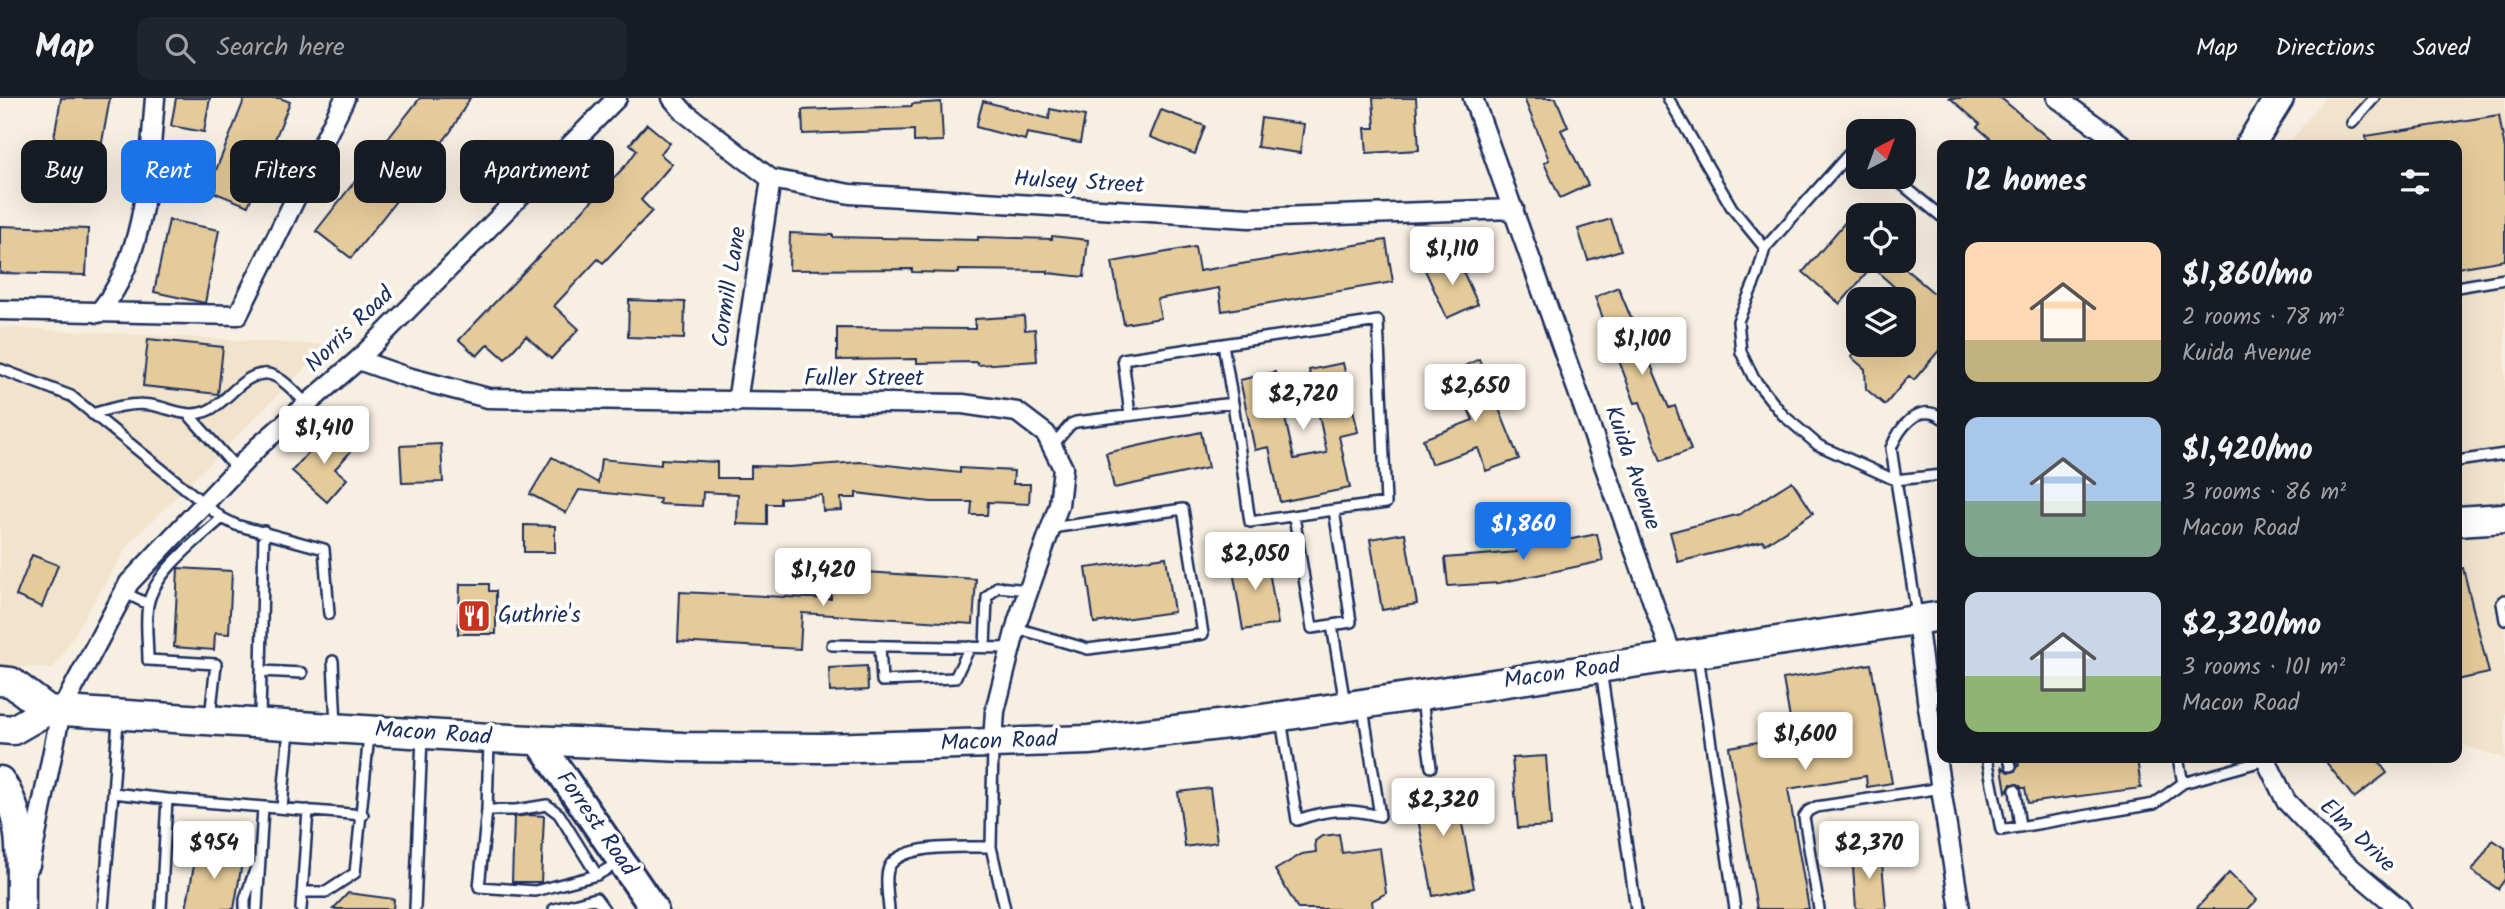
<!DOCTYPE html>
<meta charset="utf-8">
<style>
:root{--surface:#171b24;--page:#20242c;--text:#f1f3f6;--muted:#9ea1a6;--line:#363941;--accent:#1a73e8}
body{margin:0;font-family:Kalam,sans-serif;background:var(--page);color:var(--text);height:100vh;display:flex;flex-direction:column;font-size:26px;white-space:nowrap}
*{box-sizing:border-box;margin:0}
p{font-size:23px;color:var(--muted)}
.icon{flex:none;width:38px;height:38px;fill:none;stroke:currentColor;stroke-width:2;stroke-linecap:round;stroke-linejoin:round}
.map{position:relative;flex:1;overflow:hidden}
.panel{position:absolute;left:1937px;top:42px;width:525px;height:623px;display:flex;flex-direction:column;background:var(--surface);border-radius:14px;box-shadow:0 7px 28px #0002}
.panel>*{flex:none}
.top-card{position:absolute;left:21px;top:42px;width:665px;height:63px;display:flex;gap:14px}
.needle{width:46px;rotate:41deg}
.buttons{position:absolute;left:1846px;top:21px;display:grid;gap:14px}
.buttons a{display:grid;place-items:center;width:70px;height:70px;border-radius:14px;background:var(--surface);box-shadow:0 7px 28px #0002;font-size:35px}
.price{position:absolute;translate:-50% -60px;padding:0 16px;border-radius:7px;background:#fff;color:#222;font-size:23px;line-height:46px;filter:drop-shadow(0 2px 4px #0008)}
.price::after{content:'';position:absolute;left:50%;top:42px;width:21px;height:16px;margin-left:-10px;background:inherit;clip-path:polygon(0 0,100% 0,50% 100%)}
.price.selected{background:var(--accent);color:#fff}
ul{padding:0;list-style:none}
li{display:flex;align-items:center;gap:21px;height:175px;padding:0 28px}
li span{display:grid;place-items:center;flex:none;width:196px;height:140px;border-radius:14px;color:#555}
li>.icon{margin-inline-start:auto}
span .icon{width:84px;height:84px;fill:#fffc;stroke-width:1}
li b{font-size:30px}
h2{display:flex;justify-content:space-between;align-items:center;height:84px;padding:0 28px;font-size:30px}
.pill{padding:0 24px;border-radius:14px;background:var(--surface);box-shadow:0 7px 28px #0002;font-size:24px;line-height:63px}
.pill.selected{background:var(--accent);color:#fff}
header{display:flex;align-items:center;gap:42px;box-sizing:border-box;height:98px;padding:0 35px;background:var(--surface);border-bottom:2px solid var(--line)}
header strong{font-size:33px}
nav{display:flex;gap:38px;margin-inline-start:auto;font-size:24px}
.search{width:490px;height:63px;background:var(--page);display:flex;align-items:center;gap:18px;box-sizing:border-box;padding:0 24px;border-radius:14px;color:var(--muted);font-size:26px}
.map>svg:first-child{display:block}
</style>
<header>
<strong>Map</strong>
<div class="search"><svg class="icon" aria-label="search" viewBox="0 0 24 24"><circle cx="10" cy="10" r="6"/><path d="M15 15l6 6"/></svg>Search here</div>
<nav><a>Map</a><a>Directions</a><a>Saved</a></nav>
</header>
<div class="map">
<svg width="2505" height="811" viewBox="0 0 2505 811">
<rect width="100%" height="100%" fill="#f7efe1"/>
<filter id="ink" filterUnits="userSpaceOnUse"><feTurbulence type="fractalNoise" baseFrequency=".0143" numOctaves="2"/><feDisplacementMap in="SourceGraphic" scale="14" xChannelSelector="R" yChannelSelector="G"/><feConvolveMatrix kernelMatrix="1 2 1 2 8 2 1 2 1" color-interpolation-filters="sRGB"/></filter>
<g filter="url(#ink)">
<!-- built -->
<path fill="#f2e4cc" d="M2324 0H2505V661L2457 645V47H2288Z
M0 229 328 247 129 446 53 571 0 567Z"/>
<!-- building -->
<path fill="#e5cb9a" stroke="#1b2f5e" stroke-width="2" d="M61 0H110L98 66 51 57Z
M176 0H210L204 34 171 28Z
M245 0H280L290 4 248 108 208 92Z
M420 0H470L451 33 351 160 316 133Z
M1373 0H1416L1419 52 1367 55 1365 30H1375Z
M1524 0H1556L1568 29 1561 32 1588 87 1560 100 1544 65 1549 62Z
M1950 0H2001L2056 47H1998L1977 29 1980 26Z
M983 3 1049 21 1050 11 1085 18 1080 45 1027 35 1025 42 976 29Z
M941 4 943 43 914 44V32L803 36 802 12 912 8V6Z
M1161 12 1205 28 1195 56 1150 39Z
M2499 17 2505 52V162L2457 170V47H2367L2366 38Z
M1261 20 1304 26 1300 55 1257 49Z
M647 26 670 45 660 56 672 66 641 102 652 113 603 165 598 161 554 208 579 231 551 261 526 238 505 261 488 246 477 258 459 242 627 66 637 52 630 46Z
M1858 109V163H1896L1942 202V249L1914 282 1909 278 1885 307 1866 291 1865 271 1851 259 1861 247H1904V201H1901L1900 194 1872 169 1840 206 1803 174Z
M1611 121 1621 152 1588 162 1578 131Z
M169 122 219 132 205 205 154 194Z
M0 128 88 131 86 177 0 175Z
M790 135 833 137V139L978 142V139L1052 141V138L1088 142 1084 179 1048 175V173L959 172V175L912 174V171L789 172Z
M1386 142 1393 184 1222 213 1219 190 1157 201 1161 220 1124 226 1112 164 1195 149 1199 173Z
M1456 158 1478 206 1447 220 1425 172Z
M1618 189 1669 310 1675 308 1691 352 1661 363 1640 304 1635 305 1595 199Z
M629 202 685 204 684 241 628 239Z
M1024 218 1025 232 1035 231 1037 263 978 267 977 264 917 265V261L837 262V230L975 231V221Z
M148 241 223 249 218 296 143 288Z
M1479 261 1519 361 1486 373 1478 350 1431 366 1423 341 1473 322 1452 274Z
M1343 265 1358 334 1339 338 1350 390 1280 404 1269 349 1255 352 1240 282 1275 274 1294 361 1327 355 1309 272Z
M329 331 353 351 335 371 347 381 327 404 292 373Z
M1201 334 1208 370 1114 390 1106 355Z
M441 346 443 384 402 385 400 348Z
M552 359 598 385 601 361 661 367V361L717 364V380H751V368L789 369 860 364 960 375V370L1014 373 1013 386H1030L1029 406 988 404 987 417H971L972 404H931L856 395V400H841L842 412 823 413 822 397 780 400V406H767V427L737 426 738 396 703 394 702 408 659 406 660 401 579 392 566 415 530 396Z
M1792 383 1813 415 1765 446 1763 443 1678 464 1670 434 1740 416Z
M524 427 555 428V454H524Z
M1405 435 1417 506 1382 512 1370 441Z
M1597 436 1603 463 1499 485 1448 488 1445 460 1517 454V452Z
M1266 455 1278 526 1243 532 1231 461Z
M32 457 58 467 42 509 16 498Z
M1166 459 1174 514 1094 525 1086 470Z
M178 470 232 473 229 536 215 535 214 552 174 549Z
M2457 470H2463L2489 575 2457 582Z
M833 472 976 481 973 526 802 515 800 551 678 544 680 494 831 501Z
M460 486H489V493H496V536H458Z
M1871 566 1892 685 1867 689 1866 678 1788 691 1809 811H1757L1729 649 1793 638 1783 581Z
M867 568 868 592 830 594 829 570Z
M1546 658 1551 728 1518 730 1512 660Z
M2018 660H2137L2141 690 2028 705 2025 690H2022L2018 686H2011L2006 694 2002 669 2008 674 2015 673 2019 667Z
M2323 660H2376L2387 675 2354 700Z
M1454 682 1474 790 1433 798 1412 690Z
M1210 690 1217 744 1185 749 1178 694Z
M529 717 544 718 541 784H512L514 719Z
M1339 736 1342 755 1380 750 1386 795 1372 803 1373 811H1298L1275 772 1302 756 1316 754 1315 743 1322 738Z
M2493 742 2505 750V781L2498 791 2472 773Z
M197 751 243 759 234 811H186Z
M1881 753 1886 811H1856L1852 755Z
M2229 775 2257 802 2248 811H2196Z
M348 795 394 801 393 811H333Z"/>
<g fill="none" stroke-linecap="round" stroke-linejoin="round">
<defs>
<path id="lane" d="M1668 0 1732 110 1765 150
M2352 25 2374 0
M1858 50 1856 48 1765 150 1757 178 1738 223 1741 254 1754 281 1783 317 1818 347 1895 382 1942 377
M1893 79 1942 119
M2457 189 2505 181
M0 271 71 298 222 420 236 427 324 451 329 516
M1233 305 1250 424 1334 412
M92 316C112 310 130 304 151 307 171 310 188 322 209 312 228 303 241 278 263 276 279 274 296 296 307 306
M189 317 237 371
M1130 317 1123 261 1223 246
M1052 348 1071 326 1076 324 1233 305 1223 246 1378 223 1386 405 1334 412 1351 524 1332 527 1345 606
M2457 363 2505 356
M1294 418 1312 530 1332 527
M123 494 148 506
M2505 502 2502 505 2505 522
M1917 518 1891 350C1899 331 1918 303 1942 320
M1016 530 1088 551 1203 536 1183 411 1051 430
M832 547 1011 550
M880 548 882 583 955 580 970 549
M985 549 987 499 997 489 1029 492
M1698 558 1735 811
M333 563 336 628
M1601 572 1636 811
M261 573 302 575
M1928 591 1942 603
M1422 602 1431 669
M210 619 216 566 148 562C148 544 145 524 148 507 154 474 199 441 222 420
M260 620 264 433
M1281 621 1297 722C1330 711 1346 710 1380 718L1363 610
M118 622 113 695 167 701
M489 645 487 712 479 789 535 793 597 777
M993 649 991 749 1005 811
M1987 660 2001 732 2154 706 2183 685
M2009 660 2011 668
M2178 660 2183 685 2266 662
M2015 692 2020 729
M282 710 289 632
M487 712H516L547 707 559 716 597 777 620 764
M302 794H326L355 775 369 637
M103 811 113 695
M161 811 167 701 363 717
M245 811V801L256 769
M257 811 263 709
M301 811 308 712
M415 811 422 638
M554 811 596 800 604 811
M889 811C888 799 885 783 888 772 896 744 966 750 991 749
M1819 811 1804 719 1808 713 1816 709 1942 690"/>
<path id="street" d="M672 0 684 14 771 81 850 96 1249 120 1514 111
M1473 0 1673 560
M2057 0 2123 47
M0 212 238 217 345 0
M98 215C146 161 149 70 155 0
M358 262 407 279 488 300 963 306 1017 314 1046 336 1063 370 1059 407 1018 522 995 613 993 644
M737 304 771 81
M1917 522 1928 609 1960 811
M2265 660 2286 703 2343 763 2400 811
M30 767 61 613 129 485 259 348 358 262 617 0"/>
<path id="secondary" d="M538 642 654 811"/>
<path id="primary" d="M2250 47 2279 0
M2457 423 2505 420
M0 583 11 584 48 612
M0 631 13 632 48 612 489 640 683 649 823 650 1089 642 1236 625 1942 518
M0 683C26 720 20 768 21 811"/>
</defs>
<!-- lane casing -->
<use href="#lane" stroke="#1b2f5e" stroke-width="14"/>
<!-- street casing -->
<use href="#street" stroke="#1b2f5e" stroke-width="23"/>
<!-- secondary casing -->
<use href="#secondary" stroke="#1b2f5e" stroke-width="32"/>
<!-- primary casing -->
<use href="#primary" stroke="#1b2f5e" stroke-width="33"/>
<!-- lane -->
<use href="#lane" stroke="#fff" stroke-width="9"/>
<!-- street -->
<use href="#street" stroke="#fff" stroke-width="18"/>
<!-- secondary -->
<use href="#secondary" stroke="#fff" stroke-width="26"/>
<!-- primary -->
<use href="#primary" stroke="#fff" stroke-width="28"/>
</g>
</g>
<!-- icons -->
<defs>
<symbol id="restaurant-square" viewBox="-11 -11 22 22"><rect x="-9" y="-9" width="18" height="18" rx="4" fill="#c8321e" stroke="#fff"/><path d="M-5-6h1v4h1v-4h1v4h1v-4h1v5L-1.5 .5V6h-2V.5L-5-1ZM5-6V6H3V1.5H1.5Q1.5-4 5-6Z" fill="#fff"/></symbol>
</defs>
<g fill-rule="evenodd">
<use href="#restaurant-square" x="455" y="499" width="38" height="38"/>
</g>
<g text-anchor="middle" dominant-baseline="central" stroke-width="7" stroke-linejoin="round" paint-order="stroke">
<!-- street labels -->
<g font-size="23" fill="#1b2f5e" stroke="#fff">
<text transform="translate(1079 85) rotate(3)">Hulsey Street</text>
<text transform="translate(730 189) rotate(-81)">Cormill Lane</text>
<text transform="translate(350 232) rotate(-44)">Norris Road</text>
<text x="864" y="281">Fuller Street</text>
<text transform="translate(1632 370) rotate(71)">Kuida Avenue</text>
<text transform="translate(1562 576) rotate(-8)">Macon Road</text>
<text transform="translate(433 636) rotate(4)">Macon Road</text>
<text transform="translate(999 644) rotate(-2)">Macon Road</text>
<text transform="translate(596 726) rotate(55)">Forrest Road</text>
<text transform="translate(2357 738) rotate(44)">Elm Drive</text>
</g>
<!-- poi labels -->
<g font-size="23" fill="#1b2f5e" stroke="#fff" text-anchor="start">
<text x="498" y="518">Guthrie's</text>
</g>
</g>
</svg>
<div class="buttons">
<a><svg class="needle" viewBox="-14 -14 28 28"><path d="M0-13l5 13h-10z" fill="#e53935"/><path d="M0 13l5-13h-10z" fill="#9ea1a6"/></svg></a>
<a><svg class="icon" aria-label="locate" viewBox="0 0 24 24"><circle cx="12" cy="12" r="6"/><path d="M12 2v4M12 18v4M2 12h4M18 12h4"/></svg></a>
<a><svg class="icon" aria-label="layers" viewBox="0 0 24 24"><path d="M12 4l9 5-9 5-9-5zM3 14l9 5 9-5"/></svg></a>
</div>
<b class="price" style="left:1452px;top:189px">$1,110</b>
<b class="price" style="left:1642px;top:279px">$1,100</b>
<b class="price" style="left:1475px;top:326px">$2,650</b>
<b class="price" style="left:1303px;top:334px">$2,720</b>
<b class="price" style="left:324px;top:368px">$1,410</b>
<b class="price selected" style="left:1523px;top:464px">$1,860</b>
<b class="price" style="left:1255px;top:494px">$2,050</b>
<b class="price" style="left:823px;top:510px">$1,420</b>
<b class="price" style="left:1805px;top:674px">$1,600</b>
<b class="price" style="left:1443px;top:740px">$2,320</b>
<b class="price" style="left:214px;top:783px">$954</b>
<b class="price" style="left:1869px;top:783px">$2,370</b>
<div class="top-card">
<a class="pill">Buy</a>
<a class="pill selected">Rent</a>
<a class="pill">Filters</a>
<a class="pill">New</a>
<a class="pill">Apartment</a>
</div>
<section class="panel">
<h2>12 homes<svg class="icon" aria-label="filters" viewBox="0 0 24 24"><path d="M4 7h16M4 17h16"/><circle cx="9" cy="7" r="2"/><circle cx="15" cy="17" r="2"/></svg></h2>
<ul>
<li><span style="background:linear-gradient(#ffd9b3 70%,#c2b280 0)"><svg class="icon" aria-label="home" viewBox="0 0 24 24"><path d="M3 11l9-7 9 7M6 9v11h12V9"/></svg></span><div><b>$1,860/mo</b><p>2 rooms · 78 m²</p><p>Kuida Avenue</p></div></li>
<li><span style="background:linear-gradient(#a9c7e8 60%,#7fa58c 0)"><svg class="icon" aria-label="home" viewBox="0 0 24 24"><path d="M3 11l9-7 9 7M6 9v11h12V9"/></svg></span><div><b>$1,420/mo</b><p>3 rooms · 86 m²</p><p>Macon Road</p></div></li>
<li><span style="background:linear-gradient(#c9d6e8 60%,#8fb573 0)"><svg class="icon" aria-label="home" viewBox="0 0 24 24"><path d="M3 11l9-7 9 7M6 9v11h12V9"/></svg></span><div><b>$2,320/mo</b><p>3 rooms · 101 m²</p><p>Macon Road</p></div></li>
</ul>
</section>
</div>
